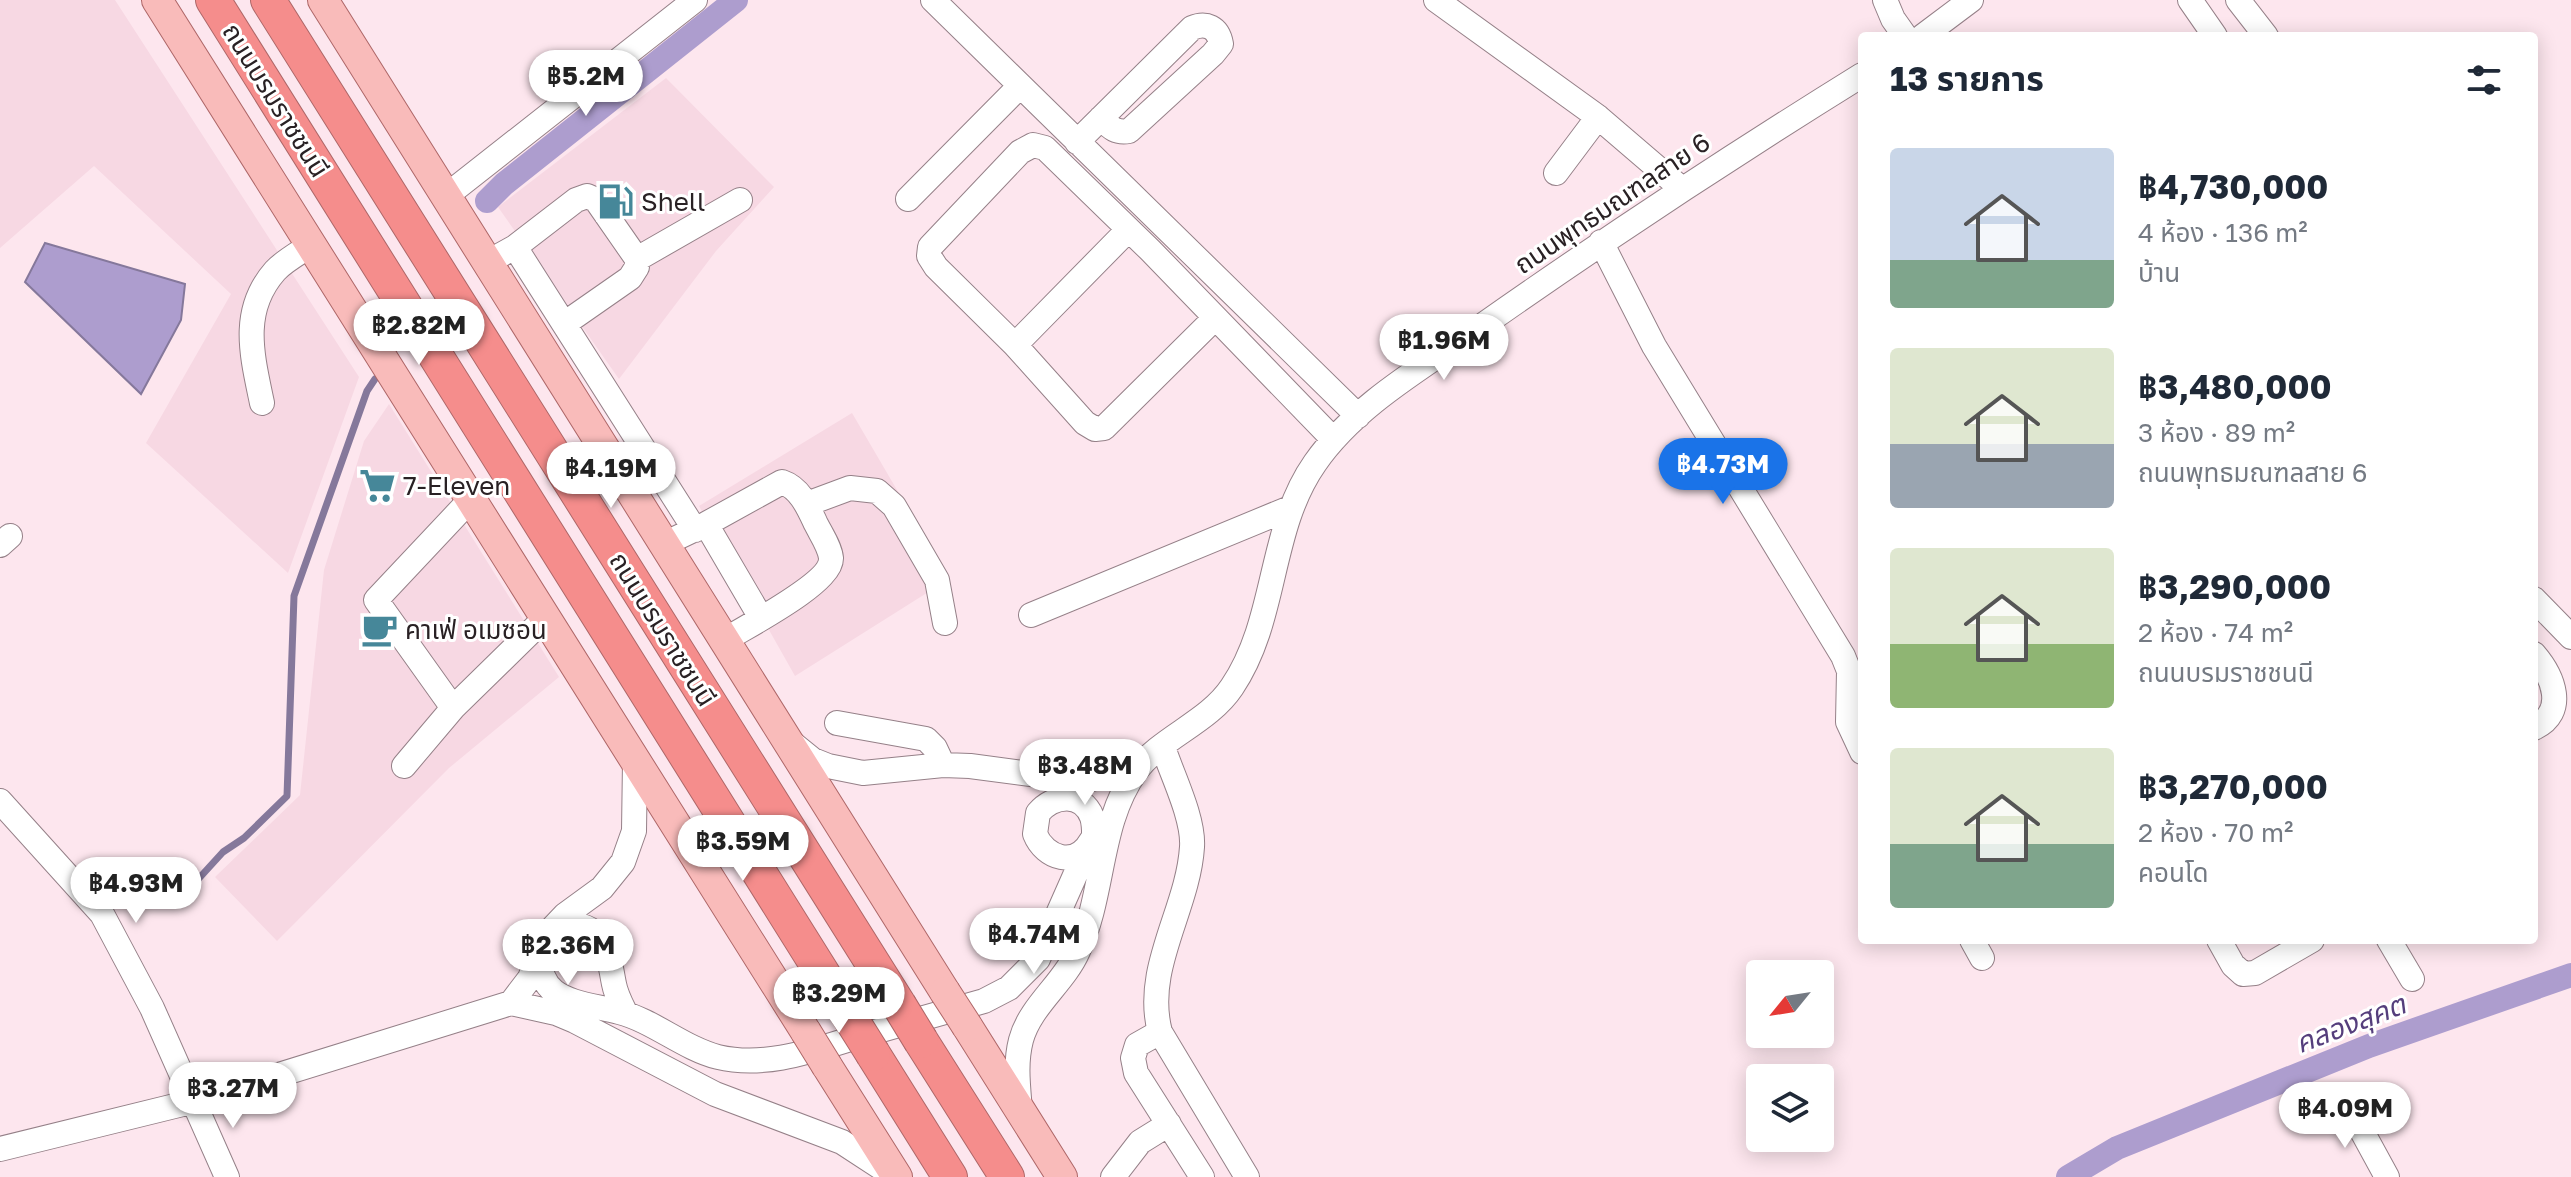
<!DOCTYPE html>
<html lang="th">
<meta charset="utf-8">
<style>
:root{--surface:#fff;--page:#f6f6f7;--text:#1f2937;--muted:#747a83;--accent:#1a73e8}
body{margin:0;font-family:"Golos Text","Noto Sans Thai",sans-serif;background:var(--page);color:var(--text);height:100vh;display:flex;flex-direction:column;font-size:30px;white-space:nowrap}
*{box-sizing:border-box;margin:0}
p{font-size:26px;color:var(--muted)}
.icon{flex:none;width:44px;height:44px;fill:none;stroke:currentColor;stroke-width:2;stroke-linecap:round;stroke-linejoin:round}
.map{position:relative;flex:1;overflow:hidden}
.details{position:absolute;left:1858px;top:32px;width:680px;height:912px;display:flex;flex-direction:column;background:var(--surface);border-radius:8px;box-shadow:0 4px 20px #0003}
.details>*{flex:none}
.needle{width:52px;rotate:240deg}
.fabs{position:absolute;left:1746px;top:960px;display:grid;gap:16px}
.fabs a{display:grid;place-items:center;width:88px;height:88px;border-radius:8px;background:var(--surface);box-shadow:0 4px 20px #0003;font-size:40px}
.price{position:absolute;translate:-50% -68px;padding:0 18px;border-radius:28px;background:#fff;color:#222;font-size:26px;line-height:52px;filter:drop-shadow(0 2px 4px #0008)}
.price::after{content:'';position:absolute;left:50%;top:48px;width:24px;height:18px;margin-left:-12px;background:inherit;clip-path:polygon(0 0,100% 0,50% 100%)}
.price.on{background:var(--accent);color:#fff}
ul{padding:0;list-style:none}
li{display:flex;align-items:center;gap:24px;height:200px;padding:0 32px}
li span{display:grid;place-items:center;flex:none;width:224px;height:160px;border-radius:8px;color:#555}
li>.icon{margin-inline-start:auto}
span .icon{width:96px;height:96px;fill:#fffc;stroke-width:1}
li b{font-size:34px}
h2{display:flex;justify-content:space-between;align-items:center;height:96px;padding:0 32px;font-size:34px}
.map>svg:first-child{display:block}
</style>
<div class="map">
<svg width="2571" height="1177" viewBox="0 0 2571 1177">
<rect width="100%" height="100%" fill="#fde6ee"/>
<!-- built -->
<path fill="#f7d8e3" d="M0 0H115L359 377 288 573 146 443 231 294 94 166 0 248Z
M666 78 774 187 716 251 619 379 498 207Z
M389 404 559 677 449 768 277 941 215 877 300 795 324 570 364 441Z
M852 413 949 579 795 676 699 506Z"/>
<!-- water -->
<path fill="#ad9dce" stroke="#85789b" stroke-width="2" d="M45 243 185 284 181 320 141 394 25 282Z"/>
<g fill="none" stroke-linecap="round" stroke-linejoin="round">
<!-- stream -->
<path stroke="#85789b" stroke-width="7" d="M117 904 132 906 181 898 223 852 244 838 287 796 294 596 367 391 375 379"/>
<!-- canal -->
<path stroke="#ad9dce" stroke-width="24" d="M487 201 504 184 736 0
M2068 1177 2117 1148 2369 1046 2571 975"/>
<defs>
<path id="minor" d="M933 0 1358 416
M1436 0 1598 117 1682 189
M1885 0 1893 19 1905 36
M2190 0 2215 36
M2238 0 2266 36
M1923 36 1971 0
M1077 142 1192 28C1206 22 1218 27 1221 44L1213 54 1129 131C1115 133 1111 128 1101 118
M1556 173 1598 117
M446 196 695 0
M908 199 1020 86
M1128 230 1015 345 1085 423 1095 429 1104 428 1215 318
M1601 242 1654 346 1843 656 1849 671 1848 722 1862 752
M515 247 576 200 587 196 596 200 637 259V267L630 278 564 324
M637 259 740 200
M488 262 515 247 695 530
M1015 345 936 267 929 256 930 247 1020 152 1033 145 1045 148 1150 250 1333 439
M262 403C252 355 240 311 275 271 284 261 299 253 311 245
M471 499 376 600 453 708 545 618
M807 504 850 488 877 491 894 506 937 580 945 623
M706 524 761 618
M664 544 706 524 782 482C800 488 808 507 816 524 821 534 830 547 831 558 832 583 745 627 725 640
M0 545 10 536
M2534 599 2571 637
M1031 615 1290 508
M2534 654C2553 676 2568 712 2534 728
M837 723 926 739 935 748 943 765
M792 743 813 760 828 766 863 773 943 765 970 766 1084 781 1138 767
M1163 747C1172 775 1194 818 1192 847 1188 910 1143 968 1160 1032L1247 1177
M404 766 453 708
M0 801 102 914 152 1008 227 1177
M1091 841C1076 868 1045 859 1035 834L1038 813C1053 795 1082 791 1092 817 1096 829 1093 844 1094 857
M548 934 582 926C609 935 609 960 614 984 616 995 621 1004 626 1014
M1972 940 1982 958
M2219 940 2233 965 2243 974 2255 973 2312 940
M2389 940 2412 979
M541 943C532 1002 575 1001 619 1012 654 1021 683 1048 718 1057 769 1069 819 1048 867 1034 906 1023 945 1012 984 1001L1009 988 1038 959 1088 846
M511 1003 530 978 546 935 565 915 602 888 623 862 634 831 635 762
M1160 1032 1137 1045 1133 1058 1136 1073 1202 1177
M2345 1100 2387 1177
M1020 1110C1018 1086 1015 1063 1021 1040 1030 1006 1064 983 1078 951 1105 893 1098 824 1136 771 1161 737 1208 723 1232 687 1278 619 1268 530 1315 463 1356 404 1425 366 1483 325 1607 238 1733 155 1862 75
M0 1149 195 1101 511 1003 556 1013 575 1021 715 1094 842 1142 894 1176
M1113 1177 1140 1142 1169 1124"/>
<path id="major" d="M157 0 806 1032
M323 0 945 992
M967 1026 1062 1177
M827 1066 897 1177"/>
<path id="highway" d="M213 0 851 1019
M268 0 899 1005
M921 1041 1007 1177
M873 1054 950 1177"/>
</defs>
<!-- minor casing -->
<use href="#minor" stroke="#958088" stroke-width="26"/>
<!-- major casing -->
<use href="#major" stroke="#ae6768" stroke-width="32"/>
<!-- highway casing -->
<use href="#highway" stroke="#ae6768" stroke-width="36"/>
<!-- minor -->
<use href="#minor" stroke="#fff" stroke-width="24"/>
<!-- major -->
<use href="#major" stroke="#f9bbba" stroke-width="30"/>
<!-- highway -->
<use href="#highway" stroke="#f58d8c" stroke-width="34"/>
<defs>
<path id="major-bridge" d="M945 992 967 1026
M806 1032 827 1066"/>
<path id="highway-bridge" d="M899 1005 921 1041
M851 1019 873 1054"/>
</defs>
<!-- major-bridge casing -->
<use href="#major-bridge" stroke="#ae6768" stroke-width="32" stroke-linecap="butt"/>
<!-- highway-bridge casing -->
<use href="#highway-bridge" stroke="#ae6768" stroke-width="36" stroke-linecap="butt"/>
<!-- major-bridge -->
<use href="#major-bridge" stroke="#f9bbba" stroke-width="30"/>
<!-- highway-bridge -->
<use href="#highway-bridge" stroke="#f58d8c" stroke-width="34"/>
</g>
<!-- icons -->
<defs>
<symbol id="fuel-bare" viewBox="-9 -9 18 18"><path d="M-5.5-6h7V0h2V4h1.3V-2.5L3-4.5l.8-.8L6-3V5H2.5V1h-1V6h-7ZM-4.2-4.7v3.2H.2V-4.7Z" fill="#468799" stroke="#fff" stroke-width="2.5" paint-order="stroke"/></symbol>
<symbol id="supermarket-bare" viewBox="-9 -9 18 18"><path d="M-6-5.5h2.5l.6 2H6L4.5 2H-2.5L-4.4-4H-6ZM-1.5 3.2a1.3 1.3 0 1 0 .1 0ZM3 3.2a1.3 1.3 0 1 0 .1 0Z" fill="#468799" stroke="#fff" stroke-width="2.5" paint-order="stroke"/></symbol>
<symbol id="cafe-bare" viewBox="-9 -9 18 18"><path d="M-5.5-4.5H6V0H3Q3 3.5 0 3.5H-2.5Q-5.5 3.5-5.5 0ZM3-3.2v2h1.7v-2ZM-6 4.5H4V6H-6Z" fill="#468799" stroke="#fff" stroke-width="2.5" paint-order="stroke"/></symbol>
</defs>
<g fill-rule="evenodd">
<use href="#fuel-bare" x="590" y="176" width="51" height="51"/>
<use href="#supermarket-bare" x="352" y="460" width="51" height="51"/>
<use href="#cafe-bare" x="354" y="604" width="51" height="51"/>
</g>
<g text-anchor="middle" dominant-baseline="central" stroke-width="6" stroke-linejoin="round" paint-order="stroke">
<!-- street labels -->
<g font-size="26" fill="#292124" stroke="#fff">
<text transform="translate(276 100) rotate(58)">ถนนบรมราชชนนี</text>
<text transform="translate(1612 203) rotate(-34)">ถนนพุทธมณฑลสาย 6</text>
<text transform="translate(663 629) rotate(58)">ถนนบรมราชชนนี</text>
</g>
<!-- poi labels -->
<g font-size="26" fill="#292124" stroke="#fff" text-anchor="start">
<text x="641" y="201">Shell</text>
<text x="403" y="485">7-Eleven</text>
<text x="405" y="629">คาเฟ่ อเมซอน</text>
</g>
<!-- water labels -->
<g font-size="28" font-style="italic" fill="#553e7c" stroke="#fff">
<text transform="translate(2350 1023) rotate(-21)">คลองสุคต</text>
</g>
</g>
</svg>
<div class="fabs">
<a><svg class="needle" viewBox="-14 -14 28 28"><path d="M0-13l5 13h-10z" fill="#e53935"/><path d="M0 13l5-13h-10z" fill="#747a83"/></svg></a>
<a><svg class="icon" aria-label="layers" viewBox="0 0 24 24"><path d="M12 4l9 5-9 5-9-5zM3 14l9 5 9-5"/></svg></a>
</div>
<b class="price" style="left:586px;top:118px">฿5.2M</b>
<b class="price" style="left:419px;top:367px">฿2.82M</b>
<b class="price" style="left:1444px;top:382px">฿1.96M</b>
<b class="price on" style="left:1723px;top:506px">฿4.73M</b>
<b class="price" style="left:611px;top:510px">฿4.19M</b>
<b class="price" style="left:1085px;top:807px">฿3.48M</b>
<b class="price" style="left:743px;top:883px">฿3.59M</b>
<b class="price" style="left:136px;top:925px">฿4.93M</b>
<b class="price" style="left:1034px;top:976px">฿4.74M</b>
<b class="price" style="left:568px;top:987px">฿2.36M</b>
<b class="price" style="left:839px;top:1035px">฿3.29M</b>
<b class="price" style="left:233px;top:1130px">฿3.27M</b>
<b class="price" style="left:2345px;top:1150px">฿4.09M</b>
<section class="details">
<h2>13 รายการ<svg class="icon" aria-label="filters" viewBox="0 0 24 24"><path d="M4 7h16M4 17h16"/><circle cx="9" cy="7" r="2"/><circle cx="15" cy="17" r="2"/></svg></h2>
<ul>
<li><span style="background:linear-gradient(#c9d6e8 70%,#7fa58c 0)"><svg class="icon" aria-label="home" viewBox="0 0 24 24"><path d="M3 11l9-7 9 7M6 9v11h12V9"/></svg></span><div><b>฿4,730,000</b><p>4 ห้อง · 136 m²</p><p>บ้าน</p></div></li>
<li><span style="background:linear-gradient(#dfe7d0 60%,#9aa5b1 0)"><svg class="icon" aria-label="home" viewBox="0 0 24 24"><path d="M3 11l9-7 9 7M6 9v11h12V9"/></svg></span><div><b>฿3,480,000</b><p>3 ห้อง · 89 m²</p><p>ถนนพุทธมณฑลสาย 6</p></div></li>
<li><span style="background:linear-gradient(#dfe7d0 60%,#8fb573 0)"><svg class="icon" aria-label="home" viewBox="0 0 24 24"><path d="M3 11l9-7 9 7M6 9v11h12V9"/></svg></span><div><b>฿3,290,000</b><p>2 ห้อง · 74 m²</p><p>ถนนบรมราชชนนี</p></div></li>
<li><span style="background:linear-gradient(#dfe7d0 60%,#7fa58c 0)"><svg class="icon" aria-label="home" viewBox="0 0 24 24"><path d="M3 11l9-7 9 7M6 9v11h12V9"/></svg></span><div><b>฿3,270,000</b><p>2 ห้อง · 70 m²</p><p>คอนโด</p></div></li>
</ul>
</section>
</div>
